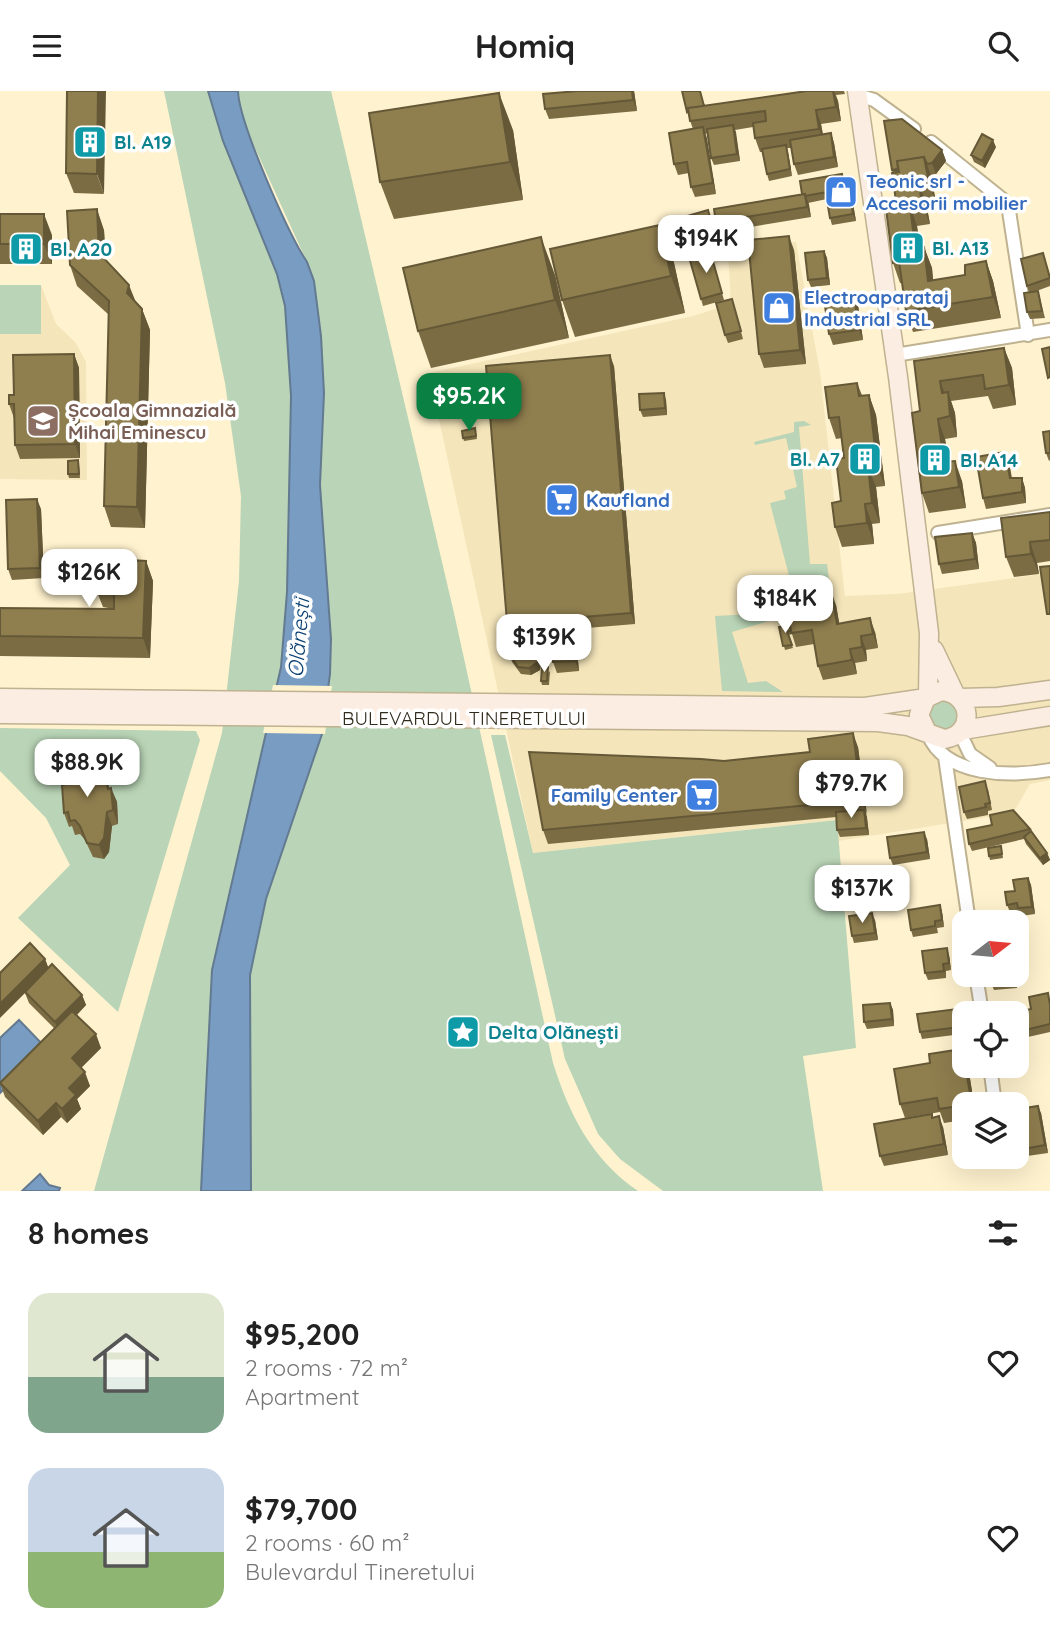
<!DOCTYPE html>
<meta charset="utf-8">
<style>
:root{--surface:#fff;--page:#f6f6f6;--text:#222;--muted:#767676;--accent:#0b8043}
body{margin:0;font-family:Quicksand,sans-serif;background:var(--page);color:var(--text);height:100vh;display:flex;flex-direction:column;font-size:26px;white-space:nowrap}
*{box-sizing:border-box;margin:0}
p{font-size:23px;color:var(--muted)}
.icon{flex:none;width:38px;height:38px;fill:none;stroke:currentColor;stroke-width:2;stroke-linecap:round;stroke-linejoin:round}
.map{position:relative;height:1100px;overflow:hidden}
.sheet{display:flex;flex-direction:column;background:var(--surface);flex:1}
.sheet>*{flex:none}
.needle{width:46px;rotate:74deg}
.fabs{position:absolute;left:952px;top:819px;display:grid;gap:14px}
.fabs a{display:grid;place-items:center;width:77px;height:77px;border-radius:14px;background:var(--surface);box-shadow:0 7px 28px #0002;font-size:35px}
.price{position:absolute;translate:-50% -60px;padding:0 16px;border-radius:14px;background:#fff;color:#222;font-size:23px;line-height:46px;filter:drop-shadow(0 2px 4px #0008)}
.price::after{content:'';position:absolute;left:50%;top:42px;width:21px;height:16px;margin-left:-10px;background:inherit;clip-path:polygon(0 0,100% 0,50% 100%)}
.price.on{background:var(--accent);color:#fff}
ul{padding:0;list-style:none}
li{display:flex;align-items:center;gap:21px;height:175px;padding:0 28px}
li span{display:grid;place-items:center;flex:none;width:196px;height:140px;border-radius:21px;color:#555}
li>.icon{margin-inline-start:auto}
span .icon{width:84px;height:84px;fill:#fffc;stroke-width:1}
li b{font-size:30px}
h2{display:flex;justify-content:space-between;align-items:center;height:84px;padding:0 28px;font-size:30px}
header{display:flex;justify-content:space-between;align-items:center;height:91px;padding:0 28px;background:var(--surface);font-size:32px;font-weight:700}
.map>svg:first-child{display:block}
</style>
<header><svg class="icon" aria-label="menu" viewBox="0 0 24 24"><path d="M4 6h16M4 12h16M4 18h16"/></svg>Homiq<svg class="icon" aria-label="search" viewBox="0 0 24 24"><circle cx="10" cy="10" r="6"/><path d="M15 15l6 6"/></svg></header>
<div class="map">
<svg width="1050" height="1100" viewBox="0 0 1050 1100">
<rect width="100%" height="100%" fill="#fff2ce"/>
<!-- built -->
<path fill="#f4e5ba" d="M796 151 820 281 845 505 898 503 1050 482V689L1030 693 1013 722 838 750 836 729 533 762 429 282 693 225 731 213 728 161Z
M0 194H41L56 233 76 252 86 271 87 389 0 388Z"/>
<!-- green -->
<path fill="#b9d4b6" d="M164 0H208L223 50 277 183 285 215 291 305 287 501 281 576 212 879 201 1100H94L222 642 239 490 241 405 225 292Z
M238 0H331L454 522 553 972C569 1023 592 1069 638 1100H251L250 884 266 808 322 643 330 583 331 548 320 394 324 302 307 171 250 46 238 11Z
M0 194H41V243H0Z
M804 330 811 334 799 336 810 473H827L830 495 798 499 792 496 770 412 786 408 784 400 797 396 786 347 755 354 754 351 794 341V331Z
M771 522 772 529 732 541 748 592 766 590 783 601 722 600 715 525Z
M929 625a14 14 0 1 1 28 0a14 14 0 1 1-28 0Z
M0 637 196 640 200 649 118 921 18 827 70 774 46 727 0 680Z
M491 644H505L533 762 837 729 856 957 803 965 823 1100H663L620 1068 598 1043 565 968Z"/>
<!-- water -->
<path fill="#799cc3" stroke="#637a91" stroke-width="2" d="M208 0H238C239 32 288 142 307 171L314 190 321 245 324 302 320 394 331 548 330 583 322 643 266 808 250 884 251 1100H201L212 879 281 576 287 501 291 305 285 215 277 183 223 50Z
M19 929 46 957 0 1002V947Z
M40 1083 49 1094 60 1097 59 1100H22Z"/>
<!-- pier -->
<path fill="#fff2ce" d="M273 594 332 595 325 643 263 642Z"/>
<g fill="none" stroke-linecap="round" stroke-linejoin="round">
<defs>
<path id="street" d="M858 4 874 9 914 38
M931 51 1002 108 1009 120 1028 244
M895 264 1050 239
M938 442 1050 424
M960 642 970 663 990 677
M928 643C945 686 1011 686 1050 679
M945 666 969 831
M976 884 982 922
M990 975 995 1013"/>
<path id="secondary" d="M857 0 898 286 929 542 928 605
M934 559 955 603
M0 607 865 616 926 607
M961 607 998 606 1050 599
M0 623 878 631 908 635 944 648C976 644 973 602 941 600L926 607 919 624 927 641
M963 639 1050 625"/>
</defs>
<!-- street casing -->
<use href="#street" stroke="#bfb290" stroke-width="16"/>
<!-- secondary casing -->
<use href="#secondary" stroke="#bfb290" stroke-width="21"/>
<!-- street -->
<use href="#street" stroke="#fff" stroke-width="12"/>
<!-- secondary -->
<use href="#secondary" stroke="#fcede2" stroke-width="18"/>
</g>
<!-- wall -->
<path fill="#7b6c43" d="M67 0 104 103 74 102 66 82Z
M634 0 637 20 549 28 545 18Z
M807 0H844L845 3 836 4 838 10 841 30 821 33 823 43 831 42 834 52 838 76 798 84 794 73 791 57H787L792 85 769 90 767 83 762 61H760L755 47 753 36 735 39 740 70 714 74 711 67 708 42 705 43 716 103 695 106 691 96 689 82 678 84 674 73 693 38 687 21 705 15Z
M513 39 523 109 394 128 380 91Z
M996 56 985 77 974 71 971 64Z
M942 59 946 70 936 83 930 84 936 112H926L930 133 917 135 920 156H924L932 177 933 189 965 184 986 170 993 190 1001 227 913 241 906 220 902 192H900L893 172 897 117 892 79Z
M844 90 846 100 852 107 856 130 832 134 830 127 827 108 808 112 811 126 720 141 716 131Z
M0 123 52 144V173H0Z
M711 126 720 159 711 162 724 209 703 215 701 208 695 164 693 159Z
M660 134 674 172 685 222 575 246 562 209Z
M104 139 106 169 136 212 142 218 150 239 145 437 111 436 104 415 109 224 77 195 70 174Z
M794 159 806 273 764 277 759 263Z
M824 160 827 167 830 194 811 196 808 189Z
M1043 162 1050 185V195L1034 201 1038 200 1045 227 1030 228 1027 221 1029 201 1027 195Z
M555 184 569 247 431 277 418 240Z
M854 204 858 214 863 249 833 254 829 243Z
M732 208 743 248 728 252 725 244Z
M1004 257 1012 277 1016 314 993 318 988 305 951 310 955 322 957 346 945 348 949 371 962 390 966 417 929 422 922 402 920 320 914 270Z
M74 263 79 277 80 367 20 368 15 354 14 327 9 313 14 304Z
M614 275 635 533 575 538 579 580 557 582 553 571 551 554 541 555 537 544V539L511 542 507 531Z
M857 292 862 304H869L876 324 885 395 876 396 880 432 872 433 874 453 842 456 835 436 841 410 844 367 842 347 836 348 829 327Z
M666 309 667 324 643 326 640 319Z
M475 337 477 348 464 350 463 347Z
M1050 340V369L1049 370 1046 362Z
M1009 371 1012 387H1022L1025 397 1026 412 986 418 983 407Z
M79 373 80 387H69L68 383Z
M41 418 44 487 12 489 8 478Z
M1050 421V470L1037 472 1039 483 1014 486 1006 466Z
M972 442 976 452 979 478 942 483 939 473Z
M146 470 153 490 150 567 0 565V517L114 518 103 516 95 496Z
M836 514 839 532 875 541 878 557 866 559 867 570 855 572 857 583 823 589 818 575 814 553 796 556 792 543 788 544 793 557 785 559 779 536 790 534Z
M540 556 543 563 540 579 531 584 521 583 512 571 510 564Z
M550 580 549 594H542L541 590Z
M858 656 869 744 840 746 837 739 836 726 548 753 543 739 724 670Z
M100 681 101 686 105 685 109 697H111L117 711 118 733 112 735 109 761 104 768 93 766 85 749 80 743 75 744 72 735 69 736 64 722Z
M988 698 992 719 988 720V724L967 728 964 721Z
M1030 738 1047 762 1050 769 1043 774 1026 753 1024 748 972 760 969 753Z
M927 748 930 768 893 774 890 767Z
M1001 755 1003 767 990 769 989 765Z
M1028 787 1031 794 1035 823 1021 825 1019 820 1010 821 1007 814 1015 800Z
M940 814 942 821 944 836 937 837 938 842 913 846 911 839Z
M875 829 878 849 854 852 852 845Z
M949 864 951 879 946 880V887L928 889 925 882Z
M45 868 48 877 82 904 86 914 77 924 101 957 81 977 90 995 77 1008 81 1018 67 1032 61 1026 43 1044 5 1006 0 992 55 938 29 912 25 902Z
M1016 884 1017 897 994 899 991 892Z
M1050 909V941L1028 946 1025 939 1031 918Z
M890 912 893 919 894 935 867 938 864 931Z
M957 918 960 925 962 943 922 948 920 941Z
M962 958 964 963V975H968L974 1013H964V1029L944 1032 940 1021 905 1027 900 1013Z
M1041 1022 1048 1062 1027 1065 1024 1058Z
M933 1027 943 1036 948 1064 884 1075 880 1065Z"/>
<!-- shaded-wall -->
<path fill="#645837" d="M98 0H106L104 103 97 83Z
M632 0H634L637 20 633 9Z
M833 0 838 10 841 30 836 16Z
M499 2 513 39 523 109 510 71Z
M816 19 821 33 824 52 819 38Z
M733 34 736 41 740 70 737 63Z
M703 36 707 47 716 103 713 92Z
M831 42 834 52 838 76 834 66Z
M993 49 996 56 985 77 982 70Z
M786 54 788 61 792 85 790 78Z
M942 59 946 70 936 83 932 72Z
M924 66 932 87 936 112 929 92Z
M919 92 926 112 930 133 922 113Z
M849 100 852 107 856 130 853 123Z
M805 103 809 113 811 126 807 116Z
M910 115 917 135 922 175 915 155Z
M97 118 104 139 106 182 99 162Z
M44 123 52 144V173L44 153Z
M660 134 674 172 685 222 671 185Z
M789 145 794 159 806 273 800 259Z
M541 146 555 184 569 247 555 209Z
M924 156 932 177 935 210 928 190Z
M824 160 827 167 830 194 827 187Z
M986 170 993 190 1001 227 993 206Z
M129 194 137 214 127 202Z
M854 204 858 214 863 249 859 239Z
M142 218 150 239 145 437 137 416Z
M1004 257 1012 277 1016 314 1009 294Z
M74 263 79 277 80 367 75 353Z
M610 264 614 275 635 533 631 522Z
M940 290 948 311V301L955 322 957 346 942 302Z
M664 302 666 309 667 324 665 317Z
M869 304 876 324 885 395 877 375Z
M938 328 945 348 952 392 944 371Z
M1005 361 1009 371 1013 398 1010 387Z
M955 370 962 390 966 417 959 396Z
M868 376 876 396 880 432 872 412Z
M1022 387 1025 397 1026 412 1022 401Z
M37 408 41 418 44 487 40 477Z
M865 413 872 433 874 453 867 432Z
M972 442 976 452 979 478 975 468Z
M1030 451 1037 472 1039 483 1031 463Z
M146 470 153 490 150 567 143 547Z
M831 500 836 514 842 547 837 533Z
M571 527 575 538 579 580 575 570Z
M870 527 875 541 878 557 873 543Z
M861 545 866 559 867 570 862 556Z
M540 556 543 563 540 579 531 584 529 577Z
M850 558 855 572 857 583 852 569Z
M853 642 858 656 867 723 862 709Z
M95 667 100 681 104 700 99 686Z
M105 685 110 699 111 697 117 711 118 733 113 719Z
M864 719 867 726 869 744 866 737Z
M107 721 112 735 109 761 104 768 99 754Z
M924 741 927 748 930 768 927 761Z
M1047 762 1050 769 1043 774 1040 767Z
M1028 787 1031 794 1035 823 1032 816Z
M940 814 942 821 944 836 942 829Z
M872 822 875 829 878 849 875 842Z
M947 857 949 864 951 879 949 872Z
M45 868 49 878 0 927V913Z
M82 904 86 914 59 942 55 931Z
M890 912 893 919 894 935 892 928Z
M957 918 960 925 962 943 960 936Z
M96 943 101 957 77 981 72 967Z
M965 975H968L974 1013H972Z
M85 981 90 995 77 1008 81 1018 67 1032 62 1018 69 997Z
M56 1012 61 1026 43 1044 38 1030Z
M1038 1015 1041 1022 1048 1062 1045 1054Z
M939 1025 943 1036 948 1064 944 1053Z"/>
<!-- building -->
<path fill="#8f7e4e" stroke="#645837" stroke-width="2" d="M67 0H98L97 83 66 82Z
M578 0H632L633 9 545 18 543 3Z
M682 0H700L704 15 688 17V20L687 21Z
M807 0H833L836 16 816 19 819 38 755 47 753 32 766 30 765 20 690 30 688 17Z
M499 2 510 71 380 91 369 22Z
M902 28 942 59 932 72 927 73 924 66 897 70 898 78 892 79 884 30Z
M733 34 737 63 711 67 707 38Z
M703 36 713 92 691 96 687 71 674 73 669 42Z
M831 42 834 66 794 73 790 49Z
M982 43 993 49 982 70 971 64Z
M786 54 790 78 767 83 762 58Z
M924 66 929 92H919L922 113 910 115 915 155 924 156 928 190 965 184V174L986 170 993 206 906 220 899 170 893 172 886 118 897 117 892 82 899 81 897 70Z
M842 83 844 98 805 105V103H802L800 90Z
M849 100 853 123 830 127 826 104Z
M805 103 807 116 716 131 714 118Z
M97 118 99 162 129 194 127 202 142 218 137 416 104 415 109 210 70 174 67 120Z
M708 119 717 152 693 159 684 126Z
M0 123H44V153H0Z
M660 134 671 185 562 209 550 158Z
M789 145 800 259 759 263 748 149Z
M541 146 555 209 418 240 403 177Z
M710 160 722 202 701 208 689 166Z
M824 160 827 187 808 189 805 162Z
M1043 162 1050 187 1027 195 1021 168Z
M1038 200 1042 220 1027 221 1024 202Z
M854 204 859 239 829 243 824 208Z
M732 208 741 240 725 244 716 212Z
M1050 256V286L1048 287 1042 258Z
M1004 257 1009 294 985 298 983 284 940 290 942 302 948 301 950 325 938 328 944 371 955 370 959 396 922 402 912 322 920 320 914 270Z
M74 263 75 353 15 354 14 313H9V304H14L13 264Z
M610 264 631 522 571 527 575 570 553 571 550 543 537 544 536 529 507 531 486 275Z
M857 292 859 305 869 304 877 375 868 376 872 412 865 413 867 432 835 436 832 412 841 410 836 368 844 367 839 326 829 327 825 296Z
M664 302 665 317 640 319 639 303Z
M475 337 476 345 463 347 462 340Z
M1050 340V362H1046L1043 341Z
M1005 361 1010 387H1022V401L983 407 976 366Z
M78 369 79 383H68V370Z
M37 408 40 477 8 478 6 409Z
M1050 421V449L1030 451 1031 463 1006 466 1001 427Z
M972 442 975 468 939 473 935 446Z
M96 467 146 470 143 547 0 545V517L114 518V497L95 496Z
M1050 475V523H1047L1040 476Z
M831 500 837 533 870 527 873 543 861 545 862 556 850 558 852 569 818 575 812 539 791 542 785 507Z
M790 534 791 540H787L792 554 783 555 779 536Z
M519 547 533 548 540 556 538 571 529 577 518 576 510 564 512 554Z
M542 576H548L547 590H541Z
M853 642 862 709 543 739 529 661 701 668 724 670 810 661 808 648Z
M95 667 99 686 105 685 108 698 111 697 113 719 107 721 104 747 99 754 87 752 80 735 75 729 70 730 68 721 64 722 62 694 67 693 63 674Z
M985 690 990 712 985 713 986 716 964 721 959 696Z
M864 719 866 737 837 739 836 721Z
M1013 719 1030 738 969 753 967 739 992 734 990 724Z
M1031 740 1047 762 1040 767 1024 746Z
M924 741 927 761 890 767 887 746Z
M1001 755 1002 763 989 765 988 757Z
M1028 787 1032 816 1018 817 1017 812 1007 814 1005 801 1015 800 1013 789Z
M940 814 942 829 935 830V835L911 839 908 819Z
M872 822 875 842 852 845 849 825Z
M30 852 45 868 0 913V882Z
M947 857 949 872 943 873 944 880 925 882 922 860Z
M52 873 82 904 55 931 25 901Z
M990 884H1014L1015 890 991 892Z
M1048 902 1050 914V933L1025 939 1022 920 1031 918 1029 906Z
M890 912 892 928 864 931 863 914Z
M957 918 960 936 920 941 917 923Z
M72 920 96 943 72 967 85 981 69 997 76 1004 62 1018 56 1012 38 1030 0 992Z
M962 958 964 975H965L972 1013 939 1018 937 1007 900 1013 894 978 930 972 929 963Z
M1038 1015 1045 1054 1024 1058 1018 1018Z
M932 1023V1027L939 1025 944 1053 880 1065 874 1033Z"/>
<!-- icons -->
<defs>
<symbol id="building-square" viewBox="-11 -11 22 22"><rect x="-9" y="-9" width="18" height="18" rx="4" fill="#0f9aa8" stroke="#fff"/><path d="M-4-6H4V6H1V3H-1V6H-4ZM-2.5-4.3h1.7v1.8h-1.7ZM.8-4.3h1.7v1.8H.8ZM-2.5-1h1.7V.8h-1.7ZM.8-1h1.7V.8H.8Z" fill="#fff"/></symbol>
<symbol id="shop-square" viewBox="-11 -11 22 22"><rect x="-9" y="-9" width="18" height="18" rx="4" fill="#3f7fe0" stroke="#fff"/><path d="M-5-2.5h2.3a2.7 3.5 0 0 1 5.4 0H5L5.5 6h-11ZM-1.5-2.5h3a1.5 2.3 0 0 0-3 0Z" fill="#fff"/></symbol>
<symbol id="school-square" viewBox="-11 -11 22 22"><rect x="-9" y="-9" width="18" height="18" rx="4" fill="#8d6e63" stroke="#fff"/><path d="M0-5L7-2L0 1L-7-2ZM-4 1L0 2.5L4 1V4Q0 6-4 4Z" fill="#fff"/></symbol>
<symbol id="supermarket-square" viewBox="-11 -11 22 22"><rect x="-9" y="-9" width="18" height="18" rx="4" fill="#3f7fe0" stroke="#fff"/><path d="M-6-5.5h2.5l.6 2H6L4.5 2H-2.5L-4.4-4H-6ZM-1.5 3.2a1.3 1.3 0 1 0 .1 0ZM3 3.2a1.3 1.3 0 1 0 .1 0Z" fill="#fff"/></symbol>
<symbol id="sight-square" viewBox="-11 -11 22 22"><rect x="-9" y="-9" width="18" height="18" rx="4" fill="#0f9aa8" stroke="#fff"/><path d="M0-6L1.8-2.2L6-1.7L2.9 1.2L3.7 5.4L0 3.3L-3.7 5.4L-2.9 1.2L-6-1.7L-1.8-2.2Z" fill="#fff"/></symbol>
</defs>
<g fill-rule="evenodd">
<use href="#building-square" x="71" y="32" width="38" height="38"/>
<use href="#shop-square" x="822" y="82" width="38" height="38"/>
<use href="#building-square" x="889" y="138" width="38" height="38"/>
<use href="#building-square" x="7" y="139" width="38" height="38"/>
<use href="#shop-square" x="760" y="198" width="38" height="38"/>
<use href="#school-square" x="24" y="311" width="38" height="38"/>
<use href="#building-square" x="846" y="349" width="38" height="38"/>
<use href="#building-square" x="916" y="350" width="38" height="38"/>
<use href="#supermarket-square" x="543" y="390" width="38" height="38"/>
<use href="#supermarket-square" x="683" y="685" width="38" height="38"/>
<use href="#sight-square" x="444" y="922" width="38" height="38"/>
</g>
<g text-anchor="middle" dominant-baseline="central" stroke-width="7" stroke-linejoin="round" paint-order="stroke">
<!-- culture labels -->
<g font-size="19" font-weight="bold" fill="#0d838f" stroke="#fff" text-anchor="start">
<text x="114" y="51">Bl. A19</text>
<text x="932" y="157">Bl. A13</text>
<text x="50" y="158">Bl. A20</text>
<text x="840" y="368" text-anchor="end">Bl. A7</text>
<text x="960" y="369">Bl. A14</text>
<text x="488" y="941">Delta Olănești</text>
</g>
<!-- shop labels -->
<g font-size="19" font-weight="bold" fill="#366cbe" stroke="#fff" text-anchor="start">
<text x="866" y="90">Teonic srl -<tspan x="866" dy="22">Accesorii mobilier</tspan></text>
<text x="804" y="206">Electroaparataj<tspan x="804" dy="22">Industrial SRL</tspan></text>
<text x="586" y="409">Kaufland</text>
<text x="678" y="704" text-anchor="end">Family Center</text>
</g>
<!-- education labels -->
<g font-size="19" font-weight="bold" fill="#785e54" stroke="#fff" text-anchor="start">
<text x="68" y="319">Școala Gimnazială<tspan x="68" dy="22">Mihai Eminescu</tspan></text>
</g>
<!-- street labels -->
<g font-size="19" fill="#302b1d" stroke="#fff">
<text x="464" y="627">BULEVARDUL TINERETULUI</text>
</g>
<!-- water labels -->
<g font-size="21" font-style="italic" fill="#083f70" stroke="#fff">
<text transform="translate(298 547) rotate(-85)">Olănești</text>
</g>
</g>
</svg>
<div class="fabs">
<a><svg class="needle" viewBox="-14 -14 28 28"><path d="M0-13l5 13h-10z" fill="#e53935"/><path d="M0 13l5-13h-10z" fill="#767676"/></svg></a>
<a><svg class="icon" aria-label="locate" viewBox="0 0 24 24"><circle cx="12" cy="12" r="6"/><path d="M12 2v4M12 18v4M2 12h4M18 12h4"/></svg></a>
<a><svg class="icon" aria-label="layers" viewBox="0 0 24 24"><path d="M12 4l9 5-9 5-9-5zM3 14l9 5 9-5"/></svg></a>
</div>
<b class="price" style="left:706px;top:184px">$194K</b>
<b class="price on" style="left:469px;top:342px">$95.2K</b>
<b class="price" style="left:89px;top:518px">$126K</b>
<b class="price" style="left:785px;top:544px">$184K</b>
<b class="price" style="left:544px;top:583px">$139K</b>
<b class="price" style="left:87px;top:708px">$88.9K</b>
<b class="price" style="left:851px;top:729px">$79.7K</b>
<b class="price" style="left:862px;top:834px">$137K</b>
</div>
<section class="sheet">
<h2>8 homes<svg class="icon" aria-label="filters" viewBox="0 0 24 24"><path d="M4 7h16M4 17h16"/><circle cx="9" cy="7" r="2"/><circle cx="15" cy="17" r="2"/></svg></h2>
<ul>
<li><span style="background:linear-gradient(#dfe7d0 60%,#7fa58c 0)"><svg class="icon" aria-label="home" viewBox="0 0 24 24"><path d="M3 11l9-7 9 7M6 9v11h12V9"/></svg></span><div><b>$95,200</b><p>2 rooms · 72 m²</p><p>Apartment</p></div><svg class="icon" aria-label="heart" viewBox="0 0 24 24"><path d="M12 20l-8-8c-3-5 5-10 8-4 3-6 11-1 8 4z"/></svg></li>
<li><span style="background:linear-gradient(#c9d6e8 60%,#8fb573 0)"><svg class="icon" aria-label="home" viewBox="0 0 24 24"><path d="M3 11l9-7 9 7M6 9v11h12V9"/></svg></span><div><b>$79,700</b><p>2 rooms · 60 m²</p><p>Bulevardul Tineretului</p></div><svg class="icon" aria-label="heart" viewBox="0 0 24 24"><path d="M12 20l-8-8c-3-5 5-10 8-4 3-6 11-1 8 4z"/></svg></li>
</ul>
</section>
